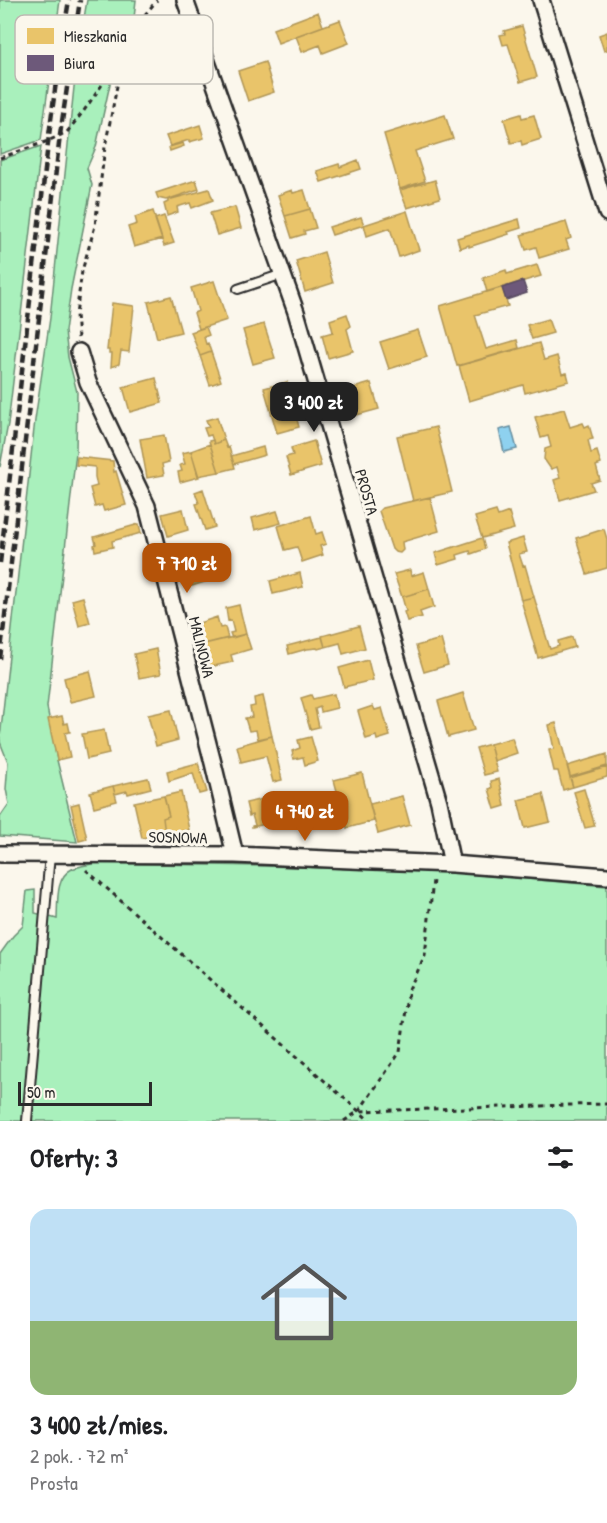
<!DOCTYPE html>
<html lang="pl">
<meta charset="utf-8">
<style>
:root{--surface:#fff;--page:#f2f2f2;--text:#202124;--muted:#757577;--accent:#b45309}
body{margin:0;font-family:"Patrick Hand",sans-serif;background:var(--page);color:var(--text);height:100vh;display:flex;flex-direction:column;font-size:22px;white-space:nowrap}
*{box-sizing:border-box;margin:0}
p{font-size:20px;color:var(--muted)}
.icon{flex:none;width:33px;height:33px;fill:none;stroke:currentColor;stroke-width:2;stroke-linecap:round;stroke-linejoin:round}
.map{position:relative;height:1121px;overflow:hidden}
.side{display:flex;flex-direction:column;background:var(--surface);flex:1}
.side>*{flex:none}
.scale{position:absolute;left:18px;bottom:15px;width:134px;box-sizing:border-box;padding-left:6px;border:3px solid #2b2b2b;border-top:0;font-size:16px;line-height:21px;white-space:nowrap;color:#2b2b2b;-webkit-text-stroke:4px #fbf7ec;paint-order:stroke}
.price{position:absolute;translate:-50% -51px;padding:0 14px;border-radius:12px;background:var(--accent);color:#fff;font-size:20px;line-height:39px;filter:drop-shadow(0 2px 3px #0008)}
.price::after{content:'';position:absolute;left:50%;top:36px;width:18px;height:14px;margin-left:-9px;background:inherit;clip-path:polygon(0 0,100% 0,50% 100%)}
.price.on{background:#222;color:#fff}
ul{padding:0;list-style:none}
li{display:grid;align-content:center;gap:12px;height:318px;padding:0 30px}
li span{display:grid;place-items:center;height:186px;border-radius:18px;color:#555}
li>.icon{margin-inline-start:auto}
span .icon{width:108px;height:108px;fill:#fffc;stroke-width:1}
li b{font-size:26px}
h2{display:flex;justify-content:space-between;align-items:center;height:72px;padding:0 30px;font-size:26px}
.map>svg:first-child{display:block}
</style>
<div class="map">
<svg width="607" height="1121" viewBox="0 0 607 1121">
<rect width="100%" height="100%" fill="#fbf7ec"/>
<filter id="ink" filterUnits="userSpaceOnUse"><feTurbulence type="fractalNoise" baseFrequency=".0167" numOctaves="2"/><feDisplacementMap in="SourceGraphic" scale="12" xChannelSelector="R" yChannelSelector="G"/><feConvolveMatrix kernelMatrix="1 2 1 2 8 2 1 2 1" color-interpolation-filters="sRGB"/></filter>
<g filter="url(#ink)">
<!-- green -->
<path fill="#a9f0bc" stroke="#6a8e74" stroke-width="1.5" d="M0 0H60L41 140 0 154Z
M87 0H136L134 18 123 40 114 66 96 147 87 168 92 185 71 289 65 331 68 357 77 392 76 452 47 707 57 760 77 842 0 836V817L9 804 6 789 8 762 0 742V738L35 420 50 318 76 68Z
M41 146 8 424 0 467V160Z
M96 863 267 866 445 872 607 886V1121H0V954L13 936 23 926 27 891 35 890V913L57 919C58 903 55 877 72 869 79 866 88 865 96 863Z"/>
<!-- water -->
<path fill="#8ed1ef" stroke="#668fa1" stroke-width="1.5" d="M511 427 517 449 504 452 499 430Z"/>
<!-- homes -->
<path fill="#e9c46a" stroke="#b09657" stroke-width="1.5" d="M318 12 323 26 278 43 273 29Z
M340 20 349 43 323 53 320 45 302 52 296 36Z
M522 26 537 77 520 82 508 44 503 45 500 35 505 34 504 31Z
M607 32V50L604 51 599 35Z
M265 62 274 92 248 101 238 71Z
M521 114 522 118 534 115 541 139 522 145 521 141 511 143 504 119Z
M445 115 453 139 415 151 425 181 400 189 384 134Z
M200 125 204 138 189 142V140L170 146 166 136Z
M183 143 184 146 170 151 169 147Z
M358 160 361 169 321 182 317 171 339 164 340 167Z
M196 180 199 189 166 200 158 198 156 193Z
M435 180 440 198 407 208 400 190Z
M209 189 213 200 192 208 190 203 177 207 178 212 167 216 164 204 168 202V200Z
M292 190 293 193 304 190 310 209 285 216 278 195Z
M235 207 241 228 217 235 210 213Z
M310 209 316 228 304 231 305 234 292 238 285 216Z
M153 211 162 239 134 247 128 227 137 224 135 217Z
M407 211 419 250 399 257 390 228 367 236 364 225Z
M164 216 174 243 164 246 155 219Z
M361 217 364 225 332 235 329 227Z
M519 219 521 228 508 232 509 234 469 247V245L460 248 457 238Z
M566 222 571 238 566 240 569 249 539 258 536 247 526 250 521 235Z
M324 252 333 283 305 292 296 261Z
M537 265 541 276 487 292 483 278 506 270 507 274Z
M214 281 227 320 199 329 194 313 198 311 191 288Z
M502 287 508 306 475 315 486 349 517 340 519 348 457 366 440 306Z
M171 296 181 332 157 338 148 302Z
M112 303 134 306 129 352 121 351 119 364 111 367 112 353H109V350H107Z
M347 314 351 326 347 329 353 351 328 358 322 335 333 332 330 320Z
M548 319 553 333 532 339 527 325Z
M264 324 275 358 253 364 243 330Z
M206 327 209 335 204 337 206 344 208 343 211 352 200 356 191 332Z
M418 330 427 357 389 369 380 342Z
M539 343 544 360 557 356 562 374 567 373 569 381 525 393 523 385 469 401 459 366Z
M211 352 221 381 210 385 200 356Z
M156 378 162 403 130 412 123 387Z
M287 382 299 427 277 433 264 388Z
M371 383 379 409 353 416 346 390Z
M564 409 570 427 583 423 585 427 589 425 593 439 588 440 591 453 597 451 601 464 596 466 600 480 591 483 594 490 560 500 554 480 560 478 557 467 551 469 544 459 545 449 551 447 548 436 541 438 535 417Z
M217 417 224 440 214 444 211 435 207 436 204 428 209 427 206 420Z
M436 427 452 492 413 501 397 436Z
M164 435 169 462 162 464 164 475 147 478 140 439Z
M213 440 214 444 224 440 227 448 229 447 235 468 219 472 209 441Z
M314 441 321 466 291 475 286 457 293 455 291 448Z
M210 444 219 472 198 476 191 451Z
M263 447 265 455 234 464 231 456Z
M191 451 199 477 180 482 178 472 182 471 180 465 185 464 182 453Z
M77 457 113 461 114 472 116 471 126 505 104 511 102 505 95 507 90 488 97 486 95 477V467L76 465Z
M203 489 215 527 205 530 196 504 199 503 195 492Z
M430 497 439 531 402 542 403 550 400 553 395 552 392 549 379 511 382 508Z
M183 509 188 530 168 536 162 514Z
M277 511 281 523 255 530 252 518Z
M496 511 498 516 509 512 514 529 482 538 475 517Z
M311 516 316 534 322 532 326 544 320 546 323 555 302 562 297 547 285 550 278 526Z
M139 524 141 533 112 541 113 547 95 551 94 545 96 544 94 537Z
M604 529 607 539V568L587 574 576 538Z
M482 538 485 549 471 554 470 551 457 555 458 559 438 565 435 553Z
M523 538 527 552 519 554 523 566 525 565 534 597 521 600 506 543Z
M198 547 205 572 209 571 211 580 192 586 189 576 180 578 174 553Z
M410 570 411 576 424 572 429 589 402 597 394 574Z
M300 573 303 587 273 594 270 581Z
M429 589 434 607 420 612 422 617 407 621 404 612 406 611 402 597Z
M83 597 90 623 79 626 72 600Z
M534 597 550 649 559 646 558 641 572 637 575 647 538 658 521 600Z
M239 605 246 634 232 638 230 633 234 632 231 620 228 621 226 608Z
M217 617 220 628 225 627 228 638 200 645 198 634 201 633 199 623Z
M359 626 365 648 343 654 340 643 325 647 322 636Z
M246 634 251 649 231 655 233 662 209 667 207 655 203 656 200 645Z
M322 637 325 647 318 649 317 648 307 649 289 654 287 646Z
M441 639 448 665 424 672 416 646Z
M156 649 161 674 139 678 134 654Z
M368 660 373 680 344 687 339 668Z
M90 671 96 696 70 702 64 678Z
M463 693 474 730 448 737 438 701Z
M334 694 337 708 321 712 320 707 315 709 319 727 310 729 301 698 311 695 313 699Z
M263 696 272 736 258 739 256 730 249 731 245 718 252 717 250 707 255 706 254 698Z
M373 706 375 710 382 708 390 736 377 740 376 736 366 739 358 711Z
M171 710 178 740 156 746 148 715Z
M62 716 64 724 68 723 70 732 65 733 70 757 57 760 48 719Z
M556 723 573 787 563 790 558 771H554L549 750 554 749 549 725Z
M104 730 109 754 87 759 82 734Z
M272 736 282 780 273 782 266 756 241 762 237 746Z
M311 737 318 761 305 765 303 757 294 759 292 751 300 748 298 740Z
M512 738 517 753 494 761 490 744Z
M490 744 497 772 484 775 476 748Z
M607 754V766L570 777 567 766Z
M198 763 207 792 199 794 193 773 169 781 167 771Z
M607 767V777L573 787 570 778Z
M362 773 374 821 347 828 334 780Z
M148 778 151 788 128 794 127 791 115 794 113 786Z
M499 779 505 806 495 809 489 789 492 788 491 781Z
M113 786 117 801 94 807 90 792Z
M584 789 595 826 585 828 574 792Z
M181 792 189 830 165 834 163 818 169 816 164 796Z
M543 794 550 822 525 828 518 800Z
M164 796 169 816 163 818 165 834 142 838 134 802Z
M275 796 278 811 272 813 275 822 252 827V826L255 825 252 815 249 816 246 803Z
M402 796 410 825 378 834 370 804Z
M79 803 87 839 79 841 71 805Z"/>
<!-- offices -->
<path fill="#6d597a" stroke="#594b62" stroke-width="1.5" d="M523 281 527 293 506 300 502 288Z"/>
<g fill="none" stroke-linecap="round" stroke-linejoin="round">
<defs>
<path id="lane" d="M238 289 283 274
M27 1121 50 854"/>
<path id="street" d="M185 0 296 312 439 802 452 864
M541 0 607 213
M79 352 88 382 147 506 213 763 235 855
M0 854 235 855 374 861 452 864 607 876"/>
</defs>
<!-- lane casing -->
<use href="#lane" stroke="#2b2b2b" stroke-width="12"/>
<!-- street casing -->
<use href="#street" stroke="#2b2b2b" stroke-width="20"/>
<!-- path -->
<path stroke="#2b2b2b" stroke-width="3" stroke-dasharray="4.5 4.5" stroke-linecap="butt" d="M0 158 48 141 67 132 83 112 104 82 111 74 122 69
M78 338 76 315 82 271 95 226 105 147 117 86 130 39 138 23 157 0
M86 870 370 1121
M361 1111 607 1104
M344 1121 359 1111 400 1052 409 989 425 956 433 880"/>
<!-- lane -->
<use href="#lane" stroke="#fbf7ec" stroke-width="8"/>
<!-- street -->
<use href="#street" stroke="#fbf7ec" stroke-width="15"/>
<!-- rail -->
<path stroke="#2b2b2b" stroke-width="4.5" stroke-dasharray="9 4.5" stroke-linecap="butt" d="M0 563 49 135 58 67 69 0
M0 659 60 135 80 0"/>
</g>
</g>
<g text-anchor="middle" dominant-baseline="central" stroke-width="6" stroke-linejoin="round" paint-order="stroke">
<!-- street labels -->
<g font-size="16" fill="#2b2b2b" stroke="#fbf7ec">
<text transform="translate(367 492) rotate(74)">PROSTA</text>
<text transform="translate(202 647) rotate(76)">MALINOWA</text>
<text transform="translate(178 837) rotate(1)">SOSNOWA</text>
</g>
</g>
<!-- legend -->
<rect x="15" y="15" width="198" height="69" rx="9" fill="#fbf7ec" stroke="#bdbab2" stroke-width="1.5"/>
<rect x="27" y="28" width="27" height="16" fill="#e9c46a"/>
<rect x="27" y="55" width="27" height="16" fill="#6d597a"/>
<g font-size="16" fill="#2b2b2b">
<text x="64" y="42">Mieszkania</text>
<text x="64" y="69">Biura</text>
</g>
</svg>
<div class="scale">50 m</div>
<b class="price on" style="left:314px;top:433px">3 400 zł</b>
<b class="price" style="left:187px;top:594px">7 710 zł</b>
<b class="price" style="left:305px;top:842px">4 740 zł</b>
</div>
<section class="side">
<h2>Oferty: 3<svg class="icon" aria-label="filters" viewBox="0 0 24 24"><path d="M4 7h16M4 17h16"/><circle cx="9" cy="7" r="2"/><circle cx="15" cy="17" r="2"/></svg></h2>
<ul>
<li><span style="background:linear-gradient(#bfe0f5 60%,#8fb573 0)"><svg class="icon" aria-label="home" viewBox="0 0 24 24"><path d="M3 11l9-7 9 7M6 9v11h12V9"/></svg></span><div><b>3 400 zł/mies.</b><p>2 pok. · 72 m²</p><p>Prosta</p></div></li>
</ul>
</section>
